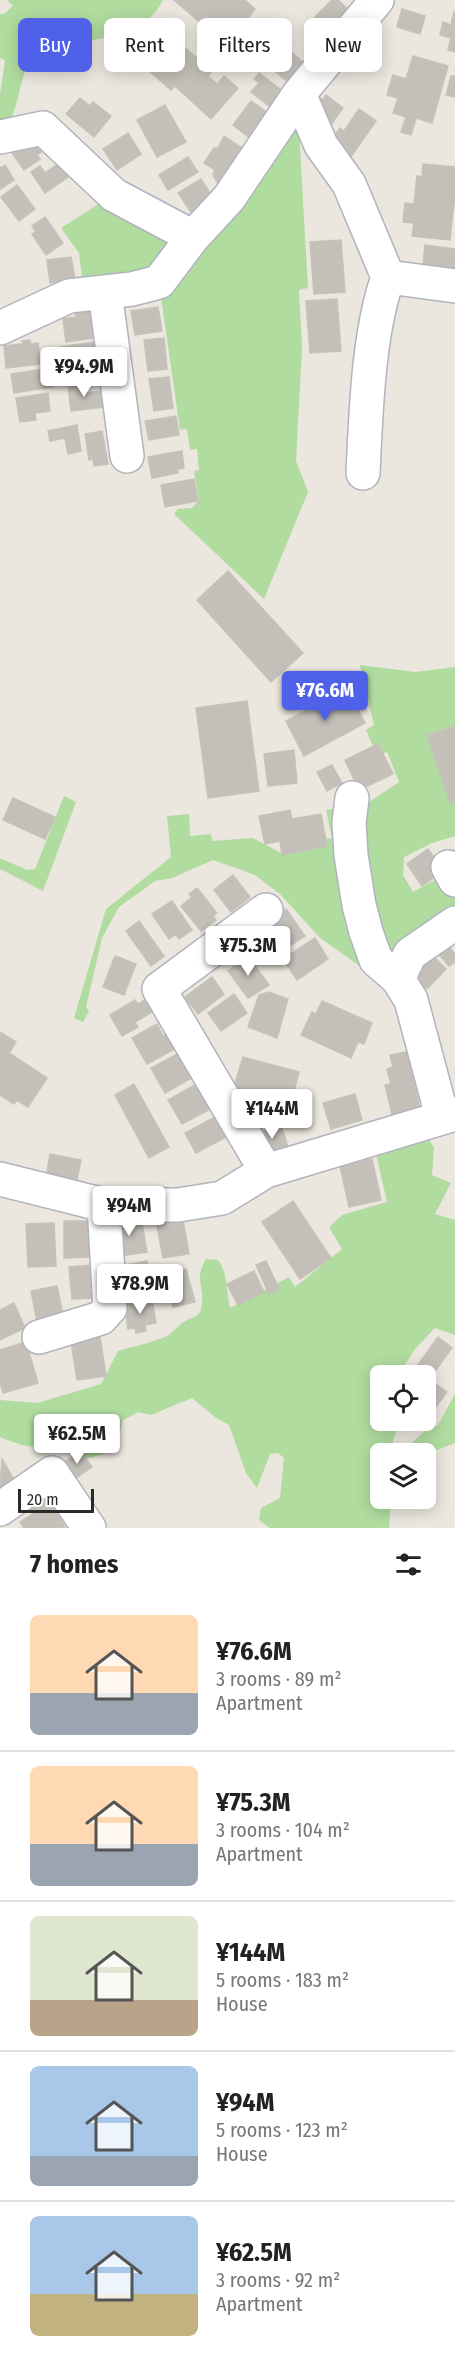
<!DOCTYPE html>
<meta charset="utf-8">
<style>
:root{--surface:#fff;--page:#f6f6f6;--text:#222;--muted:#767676;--line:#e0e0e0;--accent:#4e61e8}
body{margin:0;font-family:"Fira Sans Condensed",sans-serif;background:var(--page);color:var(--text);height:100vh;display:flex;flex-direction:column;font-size:22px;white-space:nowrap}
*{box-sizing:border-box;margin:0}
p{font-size:20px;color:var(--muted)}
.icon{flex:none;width:33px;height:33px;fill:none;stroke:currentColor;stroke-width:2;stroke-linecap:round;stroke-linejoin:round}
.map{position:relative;height:1528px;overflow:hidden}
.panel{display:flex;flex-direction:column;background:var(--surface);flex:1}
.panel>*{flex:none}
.top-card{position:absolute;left:18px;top:18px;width:420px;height:54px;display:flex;gap:12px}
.controls{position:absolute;left:370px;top:1365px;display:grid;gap:12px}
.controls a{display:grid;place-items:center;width:66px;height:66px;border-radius:9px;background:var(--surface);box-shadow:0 3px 15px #0003;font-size:30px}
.scale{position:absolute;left:18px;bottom:15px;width:76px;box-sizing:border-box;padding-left:6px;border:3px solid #2a2a2a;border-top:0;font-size:16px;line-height:21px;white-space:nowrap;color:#2a2a2a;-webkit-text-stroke:4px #fff;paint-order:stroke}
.price{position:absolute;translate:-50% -51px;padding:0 14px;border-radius:6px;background:#fff;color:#222;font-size:20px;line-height:39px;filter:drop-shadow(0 2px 3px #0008)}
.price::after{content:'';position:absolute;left:50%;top:36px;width:18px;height:14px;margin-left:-9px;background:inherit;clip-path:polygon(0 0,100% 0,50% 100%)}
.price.on{background:var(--accent);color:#fff}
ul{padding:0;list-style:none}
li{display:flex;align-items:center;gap:18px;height:150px;padding:0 30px}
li+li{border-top:2px solid var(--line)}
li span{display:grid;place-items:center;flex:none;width:168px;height:120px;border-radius:9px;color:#555}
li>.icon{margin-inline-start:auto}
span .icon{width:72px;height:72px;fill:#fffc;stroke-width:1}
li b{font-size:26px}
h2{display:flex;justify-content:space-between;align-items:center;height:72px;padding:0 30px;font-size:26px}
.tag{padding:0 21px;border-radius:9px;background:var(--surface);box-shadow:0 3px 15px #0003;font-size:21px;line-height:54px}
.tag.on{background:var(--accent);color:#fff}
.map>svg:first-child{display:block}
</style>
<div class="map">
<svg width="455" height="1528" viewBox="0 0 455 1528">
<rect width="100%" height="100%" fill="#ebe6de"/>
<!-- green -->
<path fill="#b1dca0" d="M7 0H163C145 35 111 36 77 43 68 45 59 49 51 51 45 53 38 53 34 57 21 69 20 99 12 116L0 122V95L5 60 0 58V14H4L13 6Z
M291 123 299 130 308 288 299 290 302 348 296 461 308 492 264 599 174 514 178 509 192 508 199 500 194 471 199 470 197 449 190 450 187 429 180 430 160 290Z
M105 200 175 240 149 274 83 285 79 253 61 228Z
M360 665 415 672 455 667V836L432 843 404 857 403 875 413 892 446 874 455 893V911L406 951 361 967 319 937 281 895 255 875 213 860 172 878 155 881 119 907 102 938 86 1007 89 1011 83 1022 74 1018 106 909 171 857 167 816 189 814 190 836 211 834 212 841 253 838 281 853 297 850 298 844 332 838 326 810 366 804 399 782 387 752 377 756 366 730 374 725Z
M64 796 76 802 43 891 0 869V858L27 870 35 869Z
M425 1132 434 1148 432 1175 451 1183 435 1214 455 1220V1335L435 1328 415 1349 398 1375 381 1376V1420L400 1421 393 1441 395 1448 408 1446 425 1431 438 1425 455 1394V1443L426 1454H381V1498L391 1499 389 1528H270L259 1520 261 1508 280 1498 284 1458 278 1453 270 1454 257 1488 246 1473 229 1425 216 1418 192 1398 151 1415 138 1412 122 1421C118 1448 112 1452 86 1459L78 1437C44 1450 34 1451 0 1437V1400L37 1403 101 1384 118 1351C134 1346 152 1343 167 1336 174 1332 178 1325 185 1321 195 1316 201 1317 202 1303 204 1284 194 1280 206 1259L218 1260C228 1273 226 1292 230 1308L289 1277 295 1287 342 1249 329 1227 342 1215 387 1202 375 1149Z"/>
<!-- building -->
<path fill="#c4c0b9" stroke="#c6c2b8" stroke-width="1.5" d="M174 0H245L255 9 248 18 257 26 264 18 278 30 251 60 214 28 211 32Z
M332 0H338L349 10 329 30 333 34 320 48 308 36 314 30 308 24Z
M402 9 425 16 420 34 397 27Z
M454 12 455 13V52L448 50 451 38 440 35 443 22 451 25Z
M161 27 175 40 169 46 177 54 184 47 197 58 201 55 215 67 208 76 217 84 224 76 238 88 211 119 175 86 171 90 134 58Z
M287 48 306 65 289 83 270 67Z
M413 56 448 66 432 123 416 118 411 135 401 132 406 117 393 113 398 98 387 95 393 75 406 79Z
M259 73 285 93 273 109 251 92 259 83 254 79Z
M451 76H455V97L446 95Z
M326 95 343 108 330 126 313 106 319 97 323 100Z
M80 98 90 106 93 102 111 116 94 137 66 114Z
M251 101 269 114 251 139 233 125Z
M165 105 186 142 157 157 137 120Z
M359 109 376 121 350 158 333 138 340 128 344 131Z
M128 133 141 154 117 170 103 149Z
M224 136 245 150 223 192 213 175 215 170 204 163 214 148H218Z
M32 139 41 152 37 155 40 159 24 170 10 150Z
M188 157 198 172 168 190 159 175Z
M59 163 68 177 45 193 31 172 40 166 45 173Z
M423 164 455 167V193L450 240 412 236 414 223 403 222 405 203 414 204 417 176 422 177Z
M5 165 14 180 0 189V166L1 168Z
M201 179 213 198 191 212 178 193Z
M17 185 35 209 19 221 1 197Z
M45 217 63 243 46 255 32 234 36 232 32 226Z
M341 240 345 292 314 294 310 242Z
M425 245 455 249V279L422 277Z
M71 257 75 279 50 283 47 260Z
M337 299 341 351 310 353 306 301Z
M158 307 162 331 135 335 131 311Z
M89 310 93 338 66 342 63 319 76 317 75 312Z
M164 338 167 369 148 371 144 340Z
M30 340 31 344 38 343 40 364 6 368 4 346 23 344 22 341Z
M94 342 96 359 81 361 83 369 65 372 61 347Z
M49 368 53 387 14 393 11 374Z
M169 377 173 408 154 411 149 379Z
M85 383 86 393 102 391 104 407 71 411 68 385Z
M48 393 50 411 35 413 36 420 20 422 16 398Z
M176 416 179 435 149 440 145 421Z
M77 425 81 451 68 454 65 438 50 441 48 431Z
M102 431 108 464 94 466 93 459 89 460 85 434Z
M182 451 184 468 177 469 178 473 152 478 148 457Z
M194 479 198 501 165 507 161 485Z
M228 571 303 653 271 682 197 600Z
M347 689 365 723 304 756 286 721Z
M247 701 259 791 208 798 196 708Z
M455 726V801L450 803 427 736Z
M378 744 393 774 359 790 345 760Z
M294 750 297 783 268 786 264 754Z
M332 765 342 783 327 791 317 772Z
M13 798 55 817 45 839 3 820Z
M290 810 292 819 321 814 327 846 282 855 280 841 265 844 259 816Z
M428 849 444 871 422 886 407 864Z
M233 875 250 897 231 912 214 890Z
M197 888 217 913 213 916 216 920 201 931 181 906 192 897 189 894Z
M172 901 192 930 179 939 176 934 169 939 152 914Z
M286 909 305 936 281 952 273 940 277 937 270 928 274 925 271 920Z
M139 921 164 956 151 966 126 931Z
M315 938 328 959 297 980 283 959Z
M446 943 455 954V962L449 966 436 951Z
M431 954 446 969 427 989 412 974Z
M115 956 136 964 124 995 103 987Z
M248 956 269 985 248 998 228 971Z
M212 977 224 994 198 1014 185 997Z
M269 992 288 999 277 1038 248 1027 259 995Z
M234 994 247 1013 221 1031 208 1013Z
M135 1000 138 1004 145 1000 152 1012 135 1022 138 1027 122 1036 110 1015Z
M322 1001 372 1023 364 1044 358 1042 351 1058 301 1035 312 1012 316 1014Z
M157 1024 163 1036 174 1030 182 1045 147 1064 132 1038Z
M0 1032 16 1042 9 1053 47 1078 28 1107 17 1100 14 1104 0 1095Z
M183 1051 197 1075 165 1093 151 1068Z
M411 1051 418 1081 414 1082 420 1109 392 1115 385 1085 391 1084 387 1069 393 1067 390 1055Z
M243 1057 299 1072 290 1106 233 1090Z
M200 1082 214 1107 182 1124 168 1100Z
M134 1084 169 1147 149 1158 115 1095Z
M355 1094 362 1120 331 1129 323 1103Z
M217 1116 228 1136 196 1153 185 1133Z
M281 1125 288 1147 263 1155 256 1134Z
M50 1154 81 1160 77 1179 47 1173Z
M372 1159 381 1200 349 1207 340 1166Z
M293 1201 331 1258 300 1279 262 1222Z
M182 1215 189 1254 163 1258 156 1220Z
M141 1216 147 1252 113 1257V1220Z
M64 1221H89L90 1257 64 1258Z
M54 1223 56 1266 28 1267 26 1224Z
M147 1261 151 1289 126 1293 121 1266Z
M266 1261 279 1289 269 1294 256 1265Z
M93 1265 95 1298 72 1299 69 1267Z
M186 1269 195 1302 173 1307 165 1275Z
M254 1271 264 1292 238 1305 227 1284Z
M57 1286 63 1315 37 1321 31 1291Z
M152 1299 156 1323 145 1325 146 1331 136 1333 135 1328 128 1329 124 1303Z
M14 1303 25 1328 0 1340V1310Z
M100 1336 106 1376 77 1380 71 1341Z
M438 1337 452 1348 431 1377 417 1366Z
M26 1342 38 1383 3 1393 0 1382V1350Z
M426 1377 447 1392 426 1420Z
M81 1451 92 1467 73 1480 61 1464Z
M2 1459 16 1483 2 1491 0 1487Z
M47 1492 55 1505 53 1507 65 1527 24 1528 20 1522 34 1513 28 1503Z"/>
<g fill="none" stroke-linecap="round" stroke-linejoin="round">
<defs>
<path id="minor" d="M299 94 321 145 349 184 388 277 455 286
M0 137 43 128 114 195 193 237
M105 292 127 456
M0 328 69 296 132 289 159 282 193 237 229 198 299 94 377 0
M363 473C366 412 368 334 388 277
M352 798 349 823 351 855 359 905 366 932 376 960 398 979 411 1000 442 1116
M448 867 455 880
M398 979 410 954 455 923
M266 1171 159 989 266 910
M0 1179 104 1205H178L222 1198 266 1171 455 1114
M39 1337 101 1318 110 1308 104 1205
M0 1509 52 1473 89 1528"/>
</defs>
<!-- minor casing -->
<use href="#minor" stroke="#b1b3bd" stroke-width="36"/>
<!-- minor -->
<use href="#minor" stroke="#fff" stroke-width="33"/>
</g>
</svg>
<div class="controls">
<a><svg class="icon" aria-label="locate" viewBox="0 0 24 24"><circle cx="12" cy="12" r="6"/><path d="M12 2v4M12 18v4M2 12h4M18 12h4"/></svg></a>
<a><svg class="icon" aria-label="layers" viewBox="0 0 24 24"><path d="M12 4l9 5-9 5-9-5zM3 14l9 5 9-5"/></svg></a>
</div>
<div class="scale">20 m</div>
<b class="price" style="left:84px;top:398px">¥94.9M</b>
<b class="price on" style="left:325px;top:722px">¥76.6M</b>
<b class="price" style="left:248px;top:977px">¥75.3M</b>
<b class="price" style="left:272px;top:1140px">¥144M</b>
<b class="price" style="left:129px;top:1237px">¥94M</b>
<b class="price" style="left:140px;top:1315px">¥78.9M</b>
<b class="price" style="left:77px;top:1465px">¥62.5M</b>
<div class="top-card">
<a class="tag on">Buy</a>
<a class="tag">Rent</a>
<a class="tag">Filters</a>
<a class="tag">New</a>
</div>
</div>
<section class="panel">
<h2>7 homes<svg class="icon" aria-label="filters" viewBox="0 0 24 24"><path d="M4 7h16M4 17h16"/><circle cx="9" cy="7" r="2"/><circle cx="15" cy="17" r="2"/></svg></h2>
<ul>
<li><span style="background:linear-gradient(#ffd9b3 65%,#9aa5b1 0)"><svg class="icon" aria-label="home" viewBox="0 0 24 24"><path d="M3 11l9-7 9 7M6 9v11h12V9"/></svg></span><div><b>¥76.6M</b><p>3 rooms · 89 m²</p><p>Apartment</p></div></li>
<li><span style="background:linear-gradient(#ffd9b3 65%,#9aa5b1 0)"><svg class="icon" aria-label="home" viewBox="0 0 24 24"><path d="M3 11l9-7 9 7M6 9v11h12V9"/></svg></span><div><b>¥75.3M</b><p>3 rooms · 104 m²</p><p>Apartment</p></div></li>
<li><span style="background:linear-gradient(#dfe7d0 70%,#b9a48a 0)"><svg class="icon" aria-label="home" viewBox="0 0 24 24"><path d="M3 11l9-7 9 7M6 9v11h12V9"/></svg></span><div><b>¥144M</b><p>5 rooms · 183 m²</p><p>House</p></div></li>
<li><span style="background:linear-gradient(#a9c7e8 75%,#9aa5b1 0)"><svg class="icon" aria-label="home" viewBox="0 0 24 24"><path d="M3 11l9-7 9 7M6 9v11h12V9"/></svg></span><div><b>¥94M</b><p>5 rooms · 123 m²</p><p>House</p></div></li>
<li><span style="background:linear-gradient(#a9c7e8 65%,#c2b280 0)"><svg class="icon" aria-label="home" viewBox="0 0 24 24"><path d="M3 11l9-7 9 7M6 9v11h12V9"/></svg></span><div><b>¥62.5M</b><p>3 rooms · 92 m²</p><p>Apartment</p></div></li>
</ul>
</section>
